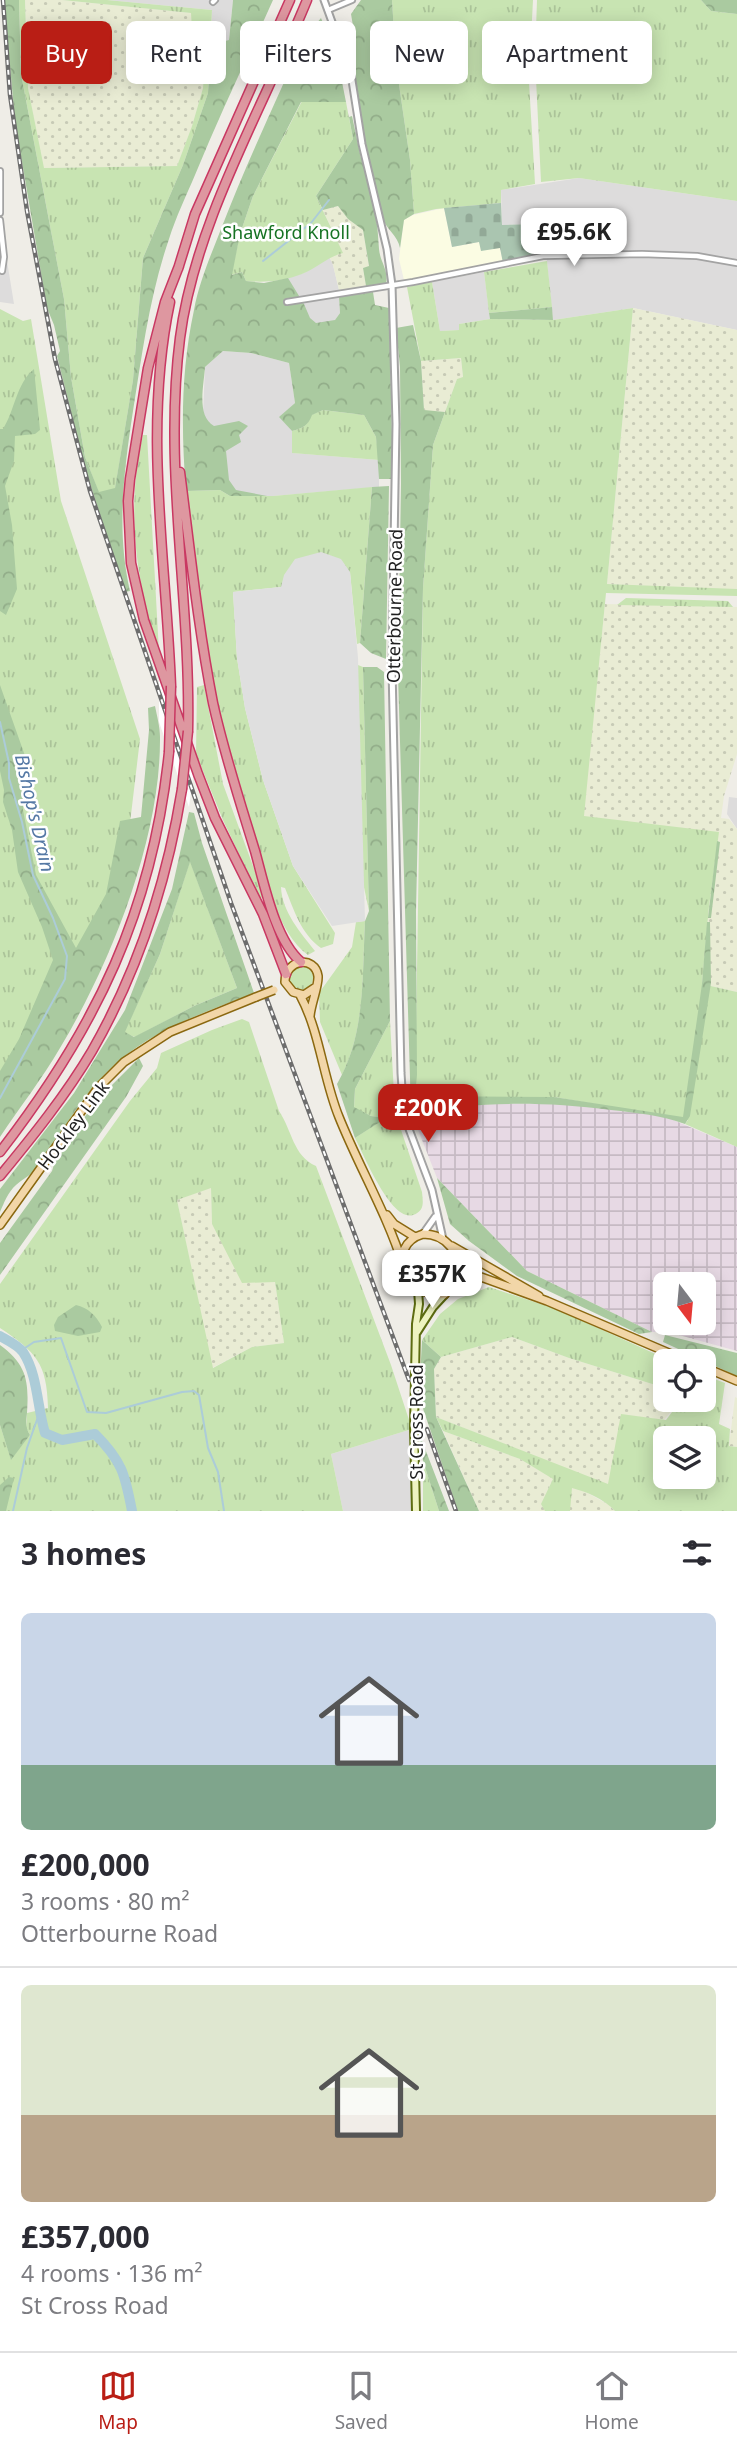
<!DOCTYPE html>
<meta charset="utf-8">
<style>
:root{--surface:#fff;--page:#f7f7f7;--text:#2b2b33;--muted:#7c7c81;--line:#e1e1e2;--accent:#b91e15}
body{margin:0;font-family:"Noto Sans",sans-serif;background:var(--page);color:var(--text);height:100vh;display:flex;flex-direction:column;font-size:26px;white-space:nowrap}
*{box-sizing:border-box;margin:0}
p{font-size:23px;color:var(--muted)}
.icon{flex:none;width:38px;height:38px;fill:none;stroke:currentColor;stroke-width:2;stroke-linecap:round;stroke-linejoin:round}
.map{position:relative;height:1511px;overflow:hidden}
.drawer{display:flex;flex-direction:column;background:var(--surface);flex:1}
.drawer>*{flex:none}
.hud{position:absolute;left:21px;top:21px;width:696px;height:63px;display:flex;gap:14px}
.needle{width:46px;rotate:164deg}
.buttons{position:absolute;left:653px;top:1272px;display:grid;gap:14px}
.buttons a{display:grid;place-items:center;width:63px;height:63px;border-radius:10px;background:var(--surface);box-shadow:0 4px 18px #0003;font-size:35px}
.price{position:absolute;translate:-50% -60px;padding:0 16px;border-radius:14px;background:#fff;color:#222;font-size:23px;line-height:46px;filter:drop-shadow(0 2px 4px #0008)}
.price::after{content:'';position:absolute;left:50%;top:42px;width:21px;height:16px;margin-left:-10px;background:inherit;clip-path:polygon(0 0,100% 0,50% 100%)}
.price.on{background:var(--accent);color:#fff}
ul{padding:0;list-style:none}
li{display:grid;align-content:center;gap:14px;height:371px;padding:0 21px}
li+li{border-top:2px solid var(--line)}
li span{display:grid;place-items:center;height:217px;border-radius:10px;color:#555}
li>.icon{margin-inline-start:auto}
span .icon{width:126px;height:126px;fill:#fffc;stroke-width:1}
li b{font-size:30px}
h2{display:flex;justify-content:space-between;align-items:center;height:84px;padding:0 21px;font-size:30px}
.pill{padding:0 24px;border-radius:10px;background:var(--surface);box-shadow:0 4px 18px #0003;font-size:24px;line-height:63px}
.pill.on{background:var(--accent);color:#fff}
.dock{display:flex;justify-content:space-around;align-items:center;height:98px;border-top:2px solid var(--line);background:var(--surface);font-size:19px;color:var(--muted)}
.dock a{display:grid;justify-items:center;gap:4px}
.dock .on{color:var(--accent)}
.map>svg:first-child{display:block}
</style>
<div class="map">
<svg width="737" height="1511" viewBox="0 0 737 1511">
<defs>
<pattern id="industrial-grid" width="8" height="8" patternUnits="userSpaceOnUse" patternTransform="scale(1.75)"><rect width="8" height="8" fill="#e7d9e4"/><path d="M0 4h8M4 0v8" fill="none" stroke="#c6bac3"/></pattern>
<pattern id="farmland-dots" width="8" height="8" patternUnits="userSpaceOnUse" patternTransform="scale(1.75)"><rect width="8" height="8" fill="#e9ecd4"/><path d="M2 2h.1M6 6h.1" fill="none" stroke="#c7cab6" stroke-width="1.8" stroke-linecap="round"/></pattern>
<pattern id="grass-tufts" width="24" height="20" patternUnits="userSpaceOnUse" patternTransform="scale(1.75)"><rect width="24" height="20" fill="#c8e4b2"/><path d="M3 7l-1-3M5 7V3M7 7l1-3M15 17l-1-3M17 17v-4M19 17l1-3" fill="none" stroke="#abc399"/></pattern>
<pattern id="forest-crowns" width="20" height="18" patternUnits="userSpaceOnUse" patternTransform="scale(1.75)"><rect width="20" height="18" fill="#aacaa0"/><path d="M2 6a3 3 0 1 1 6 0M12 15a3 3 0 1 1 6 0" fill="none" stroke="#92ad89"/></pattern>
<pattern id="cemetery-stones" width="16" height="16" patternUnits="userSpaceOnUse" patternTransform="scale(1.75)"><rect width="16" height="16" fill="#aac5b0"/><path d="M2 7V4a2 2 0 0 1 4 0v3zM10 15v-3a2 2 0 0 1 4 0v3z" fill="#92a997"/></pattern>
</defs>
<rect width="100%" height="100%" fill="#efede7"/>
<!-- residential -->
<path fill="#dddcdc" d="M107 0H233L229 40 211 44 212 10Z
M530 58 531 82 507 80V59Z
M579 178 737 201V330L633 308 553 320 543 224 502 225 501 190Z
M0 222 1 224 14 304 0 302Z
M329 256 333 265 339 290 340 313 331 326 315 328 282 279 304 273Z
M484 272 490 319 459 324V330L440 331 432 282Z
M223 351 251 353 289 363 295 403 280 417 292 431 293 453 379 460V487L273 496H230L203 414 205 367Z
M729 797 737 798V829L727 814Z
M412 1429 414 1511H343L331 1454Z"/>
<!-- industrial -->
<path fill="url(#industrial-grid)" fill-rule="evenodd" d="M557 1103 664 1116 737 1147V1351L668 1332H652L527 1271 437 1178 411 1112 466 1104ZM665 1284H704V1323H665Z"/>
<!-- education -->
<path fill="#fbfce3" d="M444 208 452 247 479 242 500 248 503 263 454 273 404 280 399 259 404 220 413 215Z"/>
<!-- farmland -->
<path fill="url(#farmland-dots)" d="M25 0H62L191 13 207 31 203 88 192 126 177 166 43 168 28 88Z
M338 206 348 219 363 230 369 267 363 268 366 286 339 290 333 265 329 256 342 252 323 210Z
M633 308 737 330V589L735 590 607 584Z
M461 358 463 378 457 379 445 412 424 411 421 361Z
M605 604 737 607V754L724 796 721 818 729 819 737 829V992L702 984 709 906 583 816Z
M211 1187 212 1224 275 1282 284 1343 252 1347 212 1368 177 1200Z
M512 1337 569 1358 665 1388V1400H681L608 1485 436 1417 434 1369 441 1357Z
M735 1397 737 1398V1447L729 1446Z
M443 1431 520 1459 554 1479 549 1487 545 1511H479Z
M571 1487 584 1491 609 1505 615 1511H569Z"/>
<!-- grass -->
<path fill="url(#grass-tufts)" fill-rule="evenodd" d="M19 0H25L28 88 44 168 177 166 192 126 203 88 207 32 192 30 191 13 62 0H107L212 10 208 93 183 165 143 258 133 380 115 489 99 493 85 457 71 377 64 299 21 74Z
M392 0H533L530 58 507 59V80L529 82 535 184 501 190V203L436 209 414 214 410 160 396 64Z
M537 0H701L711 11 737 14V201L579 178 541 182 535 58Z
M302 101 346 102 353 139 316 196 343 253C327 257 317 268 302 274 284 281 265 283 246 281L242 272 231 275 240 234 253 196Z
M547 261 552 307 489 313 484 272Z
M432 282 440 331 459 330V324L490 319 553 320 633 308 607 584 737 589V596L606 593 584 816 719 832 709 906 702 984 737 992V1147L685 1124 688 1120 554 1097H415L423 588 433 445 457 379 463 377 461 358 421 361 407 287Z
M0 309 23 321 31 319 61 501 140 739 123 882 0 1119Z
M323 410 364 415 376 437 379 460 292 453V431C303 428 308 426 311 415Z
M143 435H147L159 652C135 581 126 507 143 435Z
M372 487 360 643 357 644 350 572 281 587 233 592 237 658 245 708 263 780 293 866 335 933 333 944 321 948C301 934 294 910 285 888L281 887C282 912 301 933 315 951L308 955C277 932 268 882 257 846 240 792 223 737 213 681 201 618 193 554 186 491L220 490 230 496H273Z
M626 598 728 601 733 607 617 605Z
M353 663 363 667 369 911 358 859Z
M204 685 223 784 264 896 260 899 223 820 196 754 197 687Z
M190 861 237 988 194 1006 135 1037 124 1033 160 954Z
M365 921C362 975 366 1025 342 1075L320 1022 319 993 352 947 356 922Z
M289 978a12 12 0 1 1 24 0a12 12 0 1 1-24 0Z
M242 1019 249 1022 279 1111C292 1130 293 1156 316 1166L391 1365 412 1429 331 1454 343 1511H0V1425L11 1459 30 1435 26 1428 27 1413 48 1408C47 1363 36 1352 0 1328V1284L130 1101 157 1068 161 1053 212 1030ZM211 1188 212 1224 242 1283 275 1282 284 1343 252 1347 213 1368 177 1200Z
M390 1021 395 1112 422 1192C423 1202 425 1211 413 1215 391 1222 364 1155 355 1138L385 1118 371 1116 354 1108 355 1089Z
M489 1287 556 1309 671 1361 665 1362V1388L569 1358 512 1337 441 1357 422 1340 440 1314 458 1299Z
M704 1375 725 1383 719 1424 730 1429 729 1446 737 1447V1511H615C604 1499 587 1492 572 1488L570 1511H545L541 1504 553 1479 520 1459 443 1431 436 1417 608 1484 621 1414 666 1420 681 1400H704ZM665 1438H704V1477H665Z
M423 1461 439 1511H423Z"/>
<!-- forest -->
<path fill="url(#forest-crowns)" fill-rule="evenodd" d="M4 0H19L21 74 64 299 71 377 85 457 99 492 115 488 133 380 143 258 183 165 208 93 211 44 229 40 233 0H273C247 58 219 116 195 175 186 196 176 217 169 239 150 294 142 354 133 411 124 470 116 531 130 591L125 592 85 468 57 356 60 351 54 325 47 308 15 121Z
M361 0H392L396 64 410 160 414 214 404 220 400 248C398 236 386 229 382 217L376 218C378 229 378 238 379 249 380 262 389 270 386 284L366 286 363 268 369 266 363 230 348 219 338 206 323 210 316 196 353 139 349 117 352 116 361 158 367 156 352 60 344 32 353 26 351 14Z
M701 0H737V14L711 11Z
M321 18 337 57 346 102H301L253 196 240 234 232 275 242 272 246 281 264 283 288 278 304 304 310 318 316 323 335 320 340 313 339 297 373 292 375 305 389 308 393 479H379L376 437 364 415 323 410 312 415C308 426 303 428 292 431L279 417 295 403 289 363 251 353 223 351 205 367C204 385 196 416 214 426L239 421 248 426 239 435 241 442 226 451 229 480 236 490 267 496H230L220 490 186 491C181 430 181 370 194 310 199 282 211 255 221 229 246 164 276 101 304 38Z
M552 307 553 320 490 319 489 313Z
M413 325 421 361 424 410 445 412 433 445 423 588 416 912 417 1075 415 1096 554 1097 683 1117 702 984 707 922H710L711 983 690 1116 685 1124C661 1115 637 1113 611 1110 540 1101 481 1102 411 1112L398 674 401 484 400 367 396 328Z
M34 369 40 430 35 434 15 436 14 461 5 486 12 525 17 589 6 615 0 611V429H3C15 410 16 384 34 369Z
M389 486 386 659 371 653 360 643 372 487Z
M363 667H377L384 672 390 1021 355 1089 354 1107 371 1116 386 1118 355 1138 337 1084C366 1034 362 977 365 921L369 911Z
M0 685 30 770 23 786V810L36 875 76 948 106 894 120 821 141 817 149 730 148 708 155 706C157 716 160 727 160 737 161 838 111 963 60 1048 42 1079 20 1107 0 1137V1071L19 1039 53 960 42 927 18 872 12 830 3 802 4 790 0 771Z
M189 812 194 813 202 843 254 993C201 1014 147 1031 106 1073 79 1100 61 1134 40 1164 34 1174 25 1177 16 1185 8 1192 4 1203 0 1212V1189L74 1093 125 1010 172 889ZM190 862 237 988 194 1006 134 1037 125 1032 160 954Z
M717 841 720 842 711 918H708Z
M139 1058 143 1066 126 1097 0 1275V1243L52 1171 57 1155 97 1100Z
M437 1178 527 1271 652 1332 639 1334 517 1276 469 1241 450 1224Z
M76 1305C88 1308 96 1315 102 1327L100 1332 78 1336 55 1331 54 1325 58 1317Z
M665 1335 737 1353V1376L663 1342Z
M422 1340 441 1357 434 1369 436 1417 479 1511H458L419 1397Z
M0 1345C27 1365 29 1381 27 1413 26 1422 25 1427 30 1435L11 1460 0 1425Z
M419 1433 449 1511H439L423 1461Z
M9 1477 14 1478 6 1511H0V1485Z"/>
<!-- cemetery -->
<path fill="url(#cemetery-stones)" d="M501 203 502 225 540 224 541 254 503 263 500 248 481 251 479 242 452 247 444 208Z"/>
<!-- parking -->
<path fill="#dfdfdf" d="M321 552 341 559 350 572 358 658 365 921 332 926 293 866 263 780 245 708 237 658 233 592 281 587 284 575 295 559Z"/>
<!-- pier -->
<path fill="#fff" d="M159 652 196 754 189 807 159 722Z"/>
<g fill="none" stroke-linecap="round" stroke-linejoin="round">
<!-- stream -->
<path stroke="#acccd8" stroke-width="2" d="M263 261 311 223 329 200
M0 722 9 763V778L22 822 33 875 53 918 67 956 65 979 0 1098
M22 1350 34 1342 61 1338 87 1412 106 1413 182 1392 194 1391 199 1395 208 1448 218 1472 224 1511
M13 1511 27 1448 39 1414"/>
<!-- river -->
<path stroke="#acccd8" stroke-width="10" d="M0 1336C7 1340 18 1345 23 1352 38 1375 37 1407 45 1433L62 1440 95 1434C122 1461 125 1474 132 1511"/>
<defs>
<path id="minor" d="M213 2 215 0
M328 10 352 0
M0 171V213
M0 220 4 257 2 271
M287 302 413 282 543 256 642 254 697 256 737 263"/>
<path id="tertiary" d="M324 0 351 74 362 144 387 249 392 285 396 424 392 668 401 1073 403 1104 409 1129 432 1190 443 1239
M423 1234 435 1217"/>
<path id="secondary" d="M417 1332 433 1307 445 1294
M416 1511 414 1428 416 1324 419 1304 418 1290"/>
<path id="primary" d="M300 995C320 1032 323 1078 339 1117 359 1167 387 1214 403 1265
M310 1016C311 1004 319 985 318 976 315 955 285 959 285 982L293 992 304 995 316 987
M387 1215 394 1224 415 1237
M0 1225 98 1088 124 1062 170 1032 256 997
M423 1234C447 1234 461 1254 459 1277L445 1294C407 1301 383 1246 423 1234Z
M452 1246 539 1296
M456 1283 470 1277H481L547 1301 690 1362
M704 1367 737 1381"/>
<path id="motorway" d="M179 266 165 302 148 368 130 479 128 501 131 563 144 620 198 774 215 818 263 914 286 974
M178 269 195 214 290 0
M170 302C143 429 166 558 171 686
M180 472C190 549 198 627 213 703 224 753 240 802 255 851 264 883 275 940 301 962
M188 731C191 600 163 469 180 338 195 222 263 108 307 0
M0 1152C96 1028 153 910 169 752
M0 1176C33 1136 66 1095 92 1051 139 969 167 881 182 789"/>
</defs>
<!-- minor casing -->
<use href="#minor" stroke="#a3a3a3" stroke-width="8"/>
<!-- tertiary casing -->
<use href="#tertiary" stroke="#a3a3a3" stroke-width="9"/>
<!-- secondary casing -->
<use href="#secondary" stroke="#5d6c11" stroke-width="10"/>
<!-- primary casing -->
<use href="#primary" stroke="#8b6810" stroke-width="10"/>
<!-- motorway casing -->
<use href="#motorway" stroke="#c93862" stroke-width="11"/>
<!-- minor -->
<use href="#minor" stroke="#fff" stroke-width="4.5"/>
<!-- tertiary -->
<use href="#tertiary" stroke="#fff" stroke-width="5"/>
<!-- secondary -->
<use href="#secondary" stroke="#eef3c1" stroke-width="6"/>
<!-- primary -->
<use href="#primary" stroke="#f2d6a8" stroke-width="7"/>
<!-- motorway -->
<use href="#motorway" stroke="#de97a0" stroke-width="8"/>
<defs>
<path id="rail" d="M3 0 10 95 27 211 55 359 90 491 231 903 409 1380
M427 1429 456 1511"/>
</defs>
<!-- rail casing -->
<use href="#rail" stroke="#6d6d6d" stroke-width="4.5"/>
<!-- rail -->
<use href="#rail" stroke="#fff" stroke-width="2" stroke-dasharray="5" stroke-linecap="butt"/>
<defs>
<path id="primary-bridge" d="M256 997 274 990"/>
<path id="motorway-bridge" d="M169 752 171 686
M182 789 188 731"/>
</defs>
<!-- primary-bridge casing -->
<use href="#primary-bridge" stroke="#8b6810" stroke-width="10" stroke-linecap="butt"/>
<!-- motorway-bridge casing -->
<use href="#motorway-bridge" stroke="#c93862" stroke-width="11" stroke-linecap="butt"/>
<!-- primary-bridge -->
<use href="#primary-bridge" stroke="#f2d6a8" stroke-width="7"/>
<!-- motorway-bridge -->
<use href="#motorway-bridge" stroke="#de97a0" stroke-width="8"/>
</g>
<g text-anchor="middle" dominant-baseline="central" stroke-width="5" stroke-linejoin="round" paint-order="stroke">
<!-- park labels -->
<g font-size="18" fill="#177324" stroke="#fff">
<text x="286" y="232">Shawford Knoll</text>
</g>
<!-- street labels -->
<g font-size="18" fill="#1f1f1f" stroke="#fff">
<text transform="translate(394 606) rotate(-89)">Otterbourne Road</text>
<text transform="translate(73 1125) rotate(-53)">Hockley Link</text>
<text transform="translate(416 1422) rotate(-90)">St Cross Road</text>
</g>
<!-- water labels -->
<g font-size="19" font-style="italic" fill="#5579a5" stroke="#fff">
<text transform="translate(35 813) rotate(77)">Bishop's Drain</text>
</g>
</g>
</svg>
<div class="buttons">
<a><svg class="needle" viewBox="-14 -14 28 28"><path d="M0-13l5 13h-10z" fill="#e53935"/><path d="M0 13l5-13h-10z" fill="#7c7c81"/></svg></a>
<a><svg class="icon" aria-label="locate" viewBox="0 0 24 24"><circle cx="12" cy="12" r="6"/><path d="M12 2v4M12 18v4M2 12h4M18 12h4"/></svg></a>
<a><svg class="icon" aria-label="layers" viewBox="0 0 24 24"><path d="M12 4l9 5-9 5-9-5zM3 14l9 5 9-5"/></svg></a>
</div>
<b class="price" style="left:574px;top:268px">£95.6K</b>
<b class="price on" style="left:428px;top:1144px">£200K</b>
<b class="price" style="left:432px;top:1310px">£357K</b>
<div class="hud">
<a class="pill on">Buy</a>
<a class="pill">Rent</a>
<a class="pill">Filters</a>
<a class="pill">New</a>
<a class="pill">Apartment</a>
</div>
</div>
<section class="drawer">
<h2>3 homes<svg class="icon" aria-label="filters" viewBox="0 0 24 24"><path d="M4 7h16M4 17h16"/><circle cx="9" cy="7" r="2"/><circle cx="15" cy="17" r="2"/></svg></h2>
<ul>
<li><span style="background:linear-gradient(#c9d6e8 70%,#7fa58c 0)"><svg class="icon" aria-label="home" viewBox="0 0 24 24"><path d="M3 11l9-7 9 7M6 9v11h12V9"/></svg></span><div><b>£200,000</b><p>3 rooms · 80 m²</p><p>Otterbourne Road</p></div></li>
<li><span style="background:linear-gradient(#dfe7d0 60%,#b9a48a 0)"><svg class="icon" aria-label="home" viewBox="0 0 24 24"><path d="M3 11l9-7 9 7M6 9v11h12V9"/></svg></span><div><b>£357,000</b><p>4 rooms · 136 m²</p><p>St Cross Road</p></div></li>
</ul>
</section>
<nav class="dock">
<a class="on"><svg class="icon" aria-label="map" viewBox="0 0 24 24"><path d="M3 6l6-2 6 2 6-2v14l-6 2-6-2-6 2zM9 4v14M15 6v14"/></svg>Map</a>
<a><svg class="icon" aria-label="saved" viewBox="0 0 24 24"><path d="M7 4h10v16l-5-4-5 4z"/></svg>Saved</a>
<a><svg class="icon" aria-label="home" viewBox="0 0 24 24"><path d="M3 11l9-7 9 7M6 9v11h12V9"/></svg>Home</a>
</nav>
